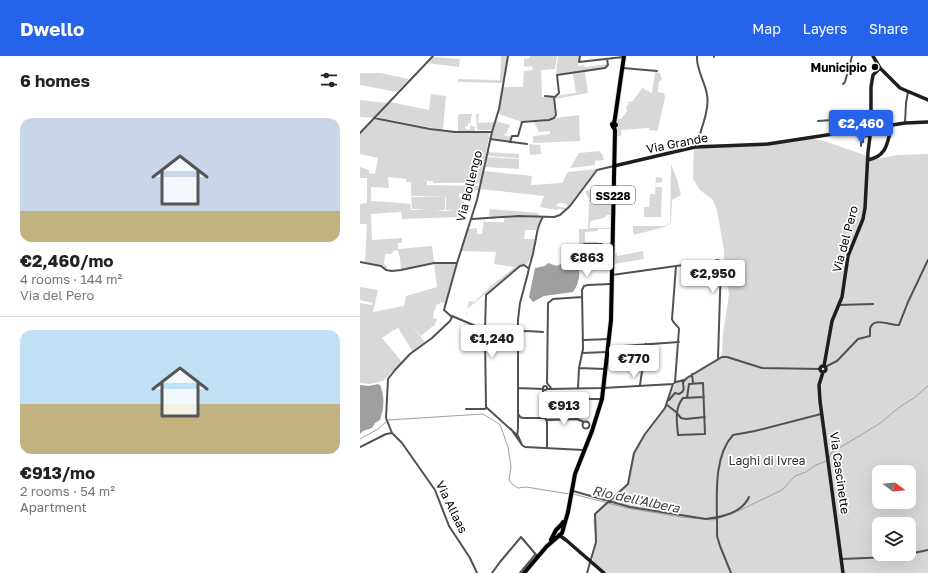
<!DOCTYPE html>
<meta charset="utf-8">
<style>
:root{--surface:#fff;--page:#f6f6f6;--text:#222;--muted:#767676;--line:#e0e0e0;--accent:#2563eb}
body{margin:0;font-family:"Golos Text",sans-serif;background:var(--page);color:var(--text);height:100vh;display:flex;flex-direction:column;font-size:15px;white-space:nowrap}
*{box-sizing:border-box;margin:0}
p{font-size:13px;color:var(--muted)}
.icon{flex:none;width:22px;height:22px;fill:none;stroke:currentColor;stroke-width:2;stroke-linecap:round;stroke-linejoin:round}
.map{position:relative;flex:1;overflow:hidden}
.details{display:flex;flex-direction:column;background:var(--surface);width:360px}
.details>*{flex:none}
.needle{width:26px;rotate:106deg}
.fabs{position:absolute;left:512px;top:409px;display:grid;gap:8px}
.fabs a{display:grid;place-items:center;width:44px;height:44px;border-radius:8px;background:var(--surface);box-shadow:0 4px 16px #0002;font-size:20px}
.price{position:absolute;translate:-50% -34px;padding:0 9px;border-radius:4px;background:#fff;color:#222;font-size:13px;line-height:26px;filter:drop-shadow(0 1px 2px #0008)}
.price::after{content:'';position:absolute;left:50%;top:24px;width:12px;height:9px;margin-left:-6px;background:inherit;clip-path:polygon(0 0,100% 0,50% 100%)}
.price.on{background:var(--accent);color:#fff}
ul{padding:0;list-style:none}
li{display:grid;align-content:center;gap:8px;height:212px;padding:0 20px}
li+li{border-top:1px solid var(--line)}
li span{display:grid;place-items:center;height:124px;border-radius:12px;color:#555}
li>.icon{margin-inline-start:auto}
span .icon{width:72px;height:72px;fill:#fffc;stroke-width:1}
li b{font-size:17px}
h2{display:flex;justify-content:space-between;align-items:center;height:48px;padding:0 20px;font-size:17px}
header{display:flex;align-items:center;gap:24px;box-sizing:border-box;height:56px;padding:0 20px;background:var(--accent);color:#fff}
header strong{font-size:19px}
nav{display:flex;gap:22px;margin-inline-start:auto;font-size:14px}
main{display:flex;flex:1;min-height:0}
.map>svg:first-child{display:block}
</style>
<header>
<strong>Dwello</strong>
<nav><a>Map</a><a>Layers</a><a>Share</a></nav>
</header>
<main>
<section class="details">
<h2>6 homes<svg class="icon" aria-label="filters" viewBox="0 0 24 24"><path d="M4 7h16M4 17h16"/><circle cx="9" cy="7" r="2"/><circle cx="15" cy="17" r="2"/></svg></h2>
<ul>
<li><span style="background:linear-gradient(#c9d6e8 75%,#c2b280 0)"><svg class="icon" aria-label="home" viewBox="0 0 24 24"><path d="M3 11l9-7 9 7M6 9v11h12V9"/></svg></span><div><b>€2,460/mo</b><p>4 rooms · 144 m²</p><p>Via del Pero</p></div></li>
<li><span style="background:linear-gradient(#bfe0f5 60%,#c2b280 0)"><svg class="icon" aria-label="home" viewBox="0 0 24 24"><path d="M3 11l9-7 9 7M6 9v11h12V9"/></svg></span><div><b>€913/mo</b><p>2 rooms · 54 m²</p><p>Apartment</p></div></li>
</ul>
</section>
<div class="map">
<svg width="568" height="517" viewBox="0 0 568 517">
<rect width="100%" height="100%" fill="#fff"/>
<!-- green -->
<path fill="#d8d8d8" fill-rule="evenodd" d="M141 0H148L142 27 98 26V23L137 24 140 25Z
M170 0H197L195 13 181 14 182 41 193 40 195 60 189 64 162 65 160 68V65L156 64 139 58 143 31H163L164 15 173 14 172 10 164 11V3L170 2Z
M198 0H219L218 10 224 9 225 11 247 8V9L245 12 211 17 196 18Z
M73 1 100 3 99 11 66 7Z
M225 16 228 37 195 43 200 39 216 37 213 18Z
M295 16 300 17 302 24 299 25 298 36 304 37 305 41 298 73H297L298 75 289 74V72L261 74V80H257V63L259 49 258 63H261L267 55 266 51 269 47H267L268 46 273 45 282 32 292 37Z
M0 17H20L49 23 37 36 0 29Z
M71 38 86 40 83 74 16 61 30 46 69 54Z
M0 44 27 47 13 62 0 61Z
M98 58H112L110 67 108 68V70H105V73L110 74V69L115 71V75H98Z
M116 58H119L118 67 135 66 132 74H117Z
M219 59 220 85 173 87V80L190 78V75L179 76 174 66 190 65 195 62Z
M14 63 69 73 95 76H130L120 127H73V125H67V129L120 130 119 134 110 135V133H106V138L99 137V141H101V144H104V149H111L110 150 101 153 102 156 100 161 42 163 41 156 11 158 12 184 42 182V187H38V193L72 190 74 206 41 214 40 202 38 195 35 194 31 198H25L24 208 27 210V214L22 210 5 206 7 168H0V148L7 147V122H0V111L9 114V117L15 118 18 102 0 98V78ZM28 121 46 123V126H51V140L86 141V154H94L87 155 74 154H85V141H51L52 153 68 154H51L50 148 29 146 11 145V131L29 132Z
M136 65 150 69 146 78H144V79L147 80V83L148 80H151L150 85 132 82 131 81Z
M446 81 467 86 516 103 538 99 568 98V517H246L233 506V495L236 487 233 464 239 452 267 429 272 402 279 386 294 365 303 354 310 336 317 326 362 299 363 276 369 238 364 211V194L357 154 353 144 340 134 333 123 334 89 401 87ZM519 416H549V446H519ZM519 468H549V498H519Z
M169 88 180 89 181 98 170 99Z
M239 95 242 98 244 104 235 105V109L210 112 219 97Z
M128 96 159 98V102L129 100 127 99Z
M127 101 159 103V113L125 111Z
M311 108 317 123 321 139 312 144 311 166 305 171 273 179 274 178 273 176V170H305L310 166Z
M236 113 222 134 209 150H206L207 148 199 147 196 149V150L207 152 205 154 199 153 197 154 180 151 184 140 121 133 124 115 172 120 171 129 202 127 208 116Z
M296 121 302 122V126L296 127V131H302L301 161H284V151H289L290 138H295Z
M252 131 251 159H247L244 162 230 165V172H250V162L247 161H251V173H238V175L225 176V186H238V190H243V188L250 187V176H251V194L219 195V173H228L229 144 225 135 240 132Z
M130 153 179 157 178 160 158 159 131 161V158L130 161 129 160Z
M170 160 181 162 176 174H165L164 183H175C173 192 173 202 166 209L163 208 159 210 107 253V260H106L109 245 114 246 130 231V229H132L155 211 134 208 136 196 101 195 108 173 117 172V178H122L124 163 125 166H144V161Z
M283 195 284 203 254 208 255 198H257V200Z
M74 207 95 208 96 209 85 247 80 246 79 249 77 248 75 254H74L73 262 77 263 74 270H73L61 280 51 269 65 286 53 296 38 272 32 275 22 282 42 306 23 325 10 328 0 327V247L11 249 13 247 0 244V231L18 234 13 256 44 250 46 240 77 231Z"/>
<!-- water -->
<path fill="#9f9f9f" d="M210 202 217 203C221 213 220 227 213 236L184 240 173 246 169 241 175 212 185 210 188 207 197 210Z
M18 328 20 329C25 341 24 352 20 364L15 367 12 372 3 375 0 378V329L9 330Z"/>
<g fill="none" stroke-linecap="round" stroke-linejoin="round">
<!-- stream -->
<path stroke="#9f9f9f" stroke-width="1" d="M0 383 18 373 28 364 123 358 139 368 141 371 148 391 151 411 149 424 153 429 158 432 166 431 209 438
M469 403 471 397 519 368 541 350 554 342 568 330
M213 438 267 452 321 461 353 464 374 457 422 434 435 420 446 416 454 410 466 405"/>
<defs>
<path id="primary" d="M254 67 256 69 253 71 252 68 254 67 255 62 264 0
M191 484 196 474 201 469 203 466
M186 491 202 477 208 456 215 418 232 375 242 343 251 264 255 75 254 71
M164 517 187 490"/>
</defs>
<!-- primary casing -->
<use href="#primary" stroke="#dbdbdb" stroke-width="5.5"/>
<!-- street -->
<path stroke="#515151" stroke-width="2" d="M220 0 219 6 263 1
M354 0V1
M263 12 297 15
M483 28 485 26 492 0
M185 40 195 41
M14 62 70 73 95 76H132
M458 65 486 63
M545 67 546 47 548 36
M0 77 73 0
M130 83 167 88
M150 86 152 80H158L162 66 189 64 194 62 196 59 194 42 199 37 197 19 245 12 248 9 247 3
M501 90V87L503 86V81L510 80
M336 91C340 76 350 53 347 39 345 25 336 14 337 0
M112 163 158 160 194 161 200 159 210 150 237 114 254 110
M242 188H224V191L252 193
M0 206 21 210 26 214 32 215 41 214 74 207H97
M316 210 354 205 358 204 361 207 358 302
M252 219 316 210 312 263C313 268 318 269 319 273L315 326
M479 249 513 248
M92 260 125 274
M127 278 125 274 126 239 160 210 164 209 168 212
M224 284 249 283
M249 291 319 286
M222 297 247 296
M465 311 477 305 498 283 510 280C510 277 510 275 510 273 513 260 531 270 539 269L548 246 568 204
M219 312 245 313
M332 318 333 327
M280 329 286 288
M183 332a2 2 0 1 1 4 0a2 2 0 1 1-4 0Z
M158 332 183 333
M191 332 187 327 188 247 193 243 222 241
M218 332 219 312 223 293 222 234 224 230 228 229 251 228
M183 333V357L187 366V392
M187 333 243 332 313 328
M315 337 319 338C326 335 323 331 323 326L327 322 362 301H367L402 312 460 313
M327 342 329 328 343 327 345 378 318 379C317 366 314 353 323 342L344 341
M208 343H242
M309 344 315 337
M307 349 316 356 321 362 326 363 345 361
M106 353H124L127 352
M159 359 160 361 163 362H184
M186 364 217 363 224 366
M222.5 369a3.5 3.5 0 1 1 7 0a3.5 3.5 0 1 1-7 0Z
M151 373 162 389 158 380 126 351 125 280C132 273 173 275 183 276
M32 377 26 362 28 323 35 314 50 298 72 282 90 265 92 261 84 254 97 207 117 144 132 76 139 53 148 0
M32 377 42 387 75 434 89 470 110 502 117 517
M157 382 158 372V264L160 247 168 217C169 209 173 201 174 192 177 181 176 171 183 161
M162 389 165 391 223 394
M0 391 26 378 32 377
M213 435 270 451 346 463C362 461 382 457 389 441
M549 498 568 494
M481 503 532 501 547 498
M132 517 140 506 161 481 178 501
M160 517 175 499
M227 517 236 486 235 458 268 428 274 397 285 378 305 352 313 328 316 326 324 324
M371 517 360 490 357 480C358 449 351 403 373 379L395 375 461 358"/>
<!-- secondary -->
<path stroke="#1e1e1e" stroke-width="3.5" d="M513 0 520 12 540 32 568 44
M508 104C528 100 527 86 532 69
M254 110 335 91 408 88 545 67 568 66
M464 310 472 265 482 241 488 200 503 163 505 152 508 96 511 73V31L513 19 520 12
M460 313a3 3 0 1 1 6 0a3 3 0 1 1-6 0Z
M463 316 459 329 460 345 483 517
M199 479 206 484 244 517"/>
<!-- primary -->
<use href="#primary" stroke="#000" stroke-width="4"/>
</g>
<!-- markers -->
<circle fill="#000" stroke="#fff" stroke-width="1.5" cx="515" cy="11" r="4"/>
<g text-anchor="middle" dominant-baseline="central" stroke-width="3.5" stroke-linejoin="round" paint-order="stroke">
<!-- shield labels -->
<rect fill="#fff" stroke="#4c4c4c" stroke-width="1" x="231" y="130" width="44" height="18" rx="3"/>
<g font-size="11" font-weight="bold" fill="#000">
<text x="253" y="139">SS228</text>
</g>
<!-- poi labels -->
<g font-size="12" font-weight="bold" fill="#000" stroke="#fff" text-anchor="end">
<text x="507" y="11">Municipio</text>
</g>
<!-- street labels -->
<g font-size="12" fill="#000" stroke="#fff">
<text transform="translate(317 87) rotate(-11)">Via Grande</text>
<text transform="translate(109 130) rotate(-76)">Via Bollengo</text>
<text transform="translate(485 183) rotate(-75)">Via del Pero</text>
<text transform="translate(480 417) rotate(82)">Via Cascinette</text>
<text transform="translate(92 451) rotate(64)">Via Allaas</text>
</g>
<!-- park labels -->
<g font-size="12" fill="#2f2f2f" stroke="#fff">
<text x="407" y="404">Laghi di Ivrea</text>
</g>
<!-- water labels -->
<g font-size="13" font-style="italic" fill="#404040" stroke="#fff">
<text transform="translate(276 443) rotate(12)">Rio dell'Albera</text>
</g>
</g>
</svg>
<div class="fabs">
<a><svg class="needle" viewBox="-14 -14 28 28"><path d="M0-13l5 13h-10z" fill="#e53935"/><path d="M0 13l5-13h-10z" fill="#767676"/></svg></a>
<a><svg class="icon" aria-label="layers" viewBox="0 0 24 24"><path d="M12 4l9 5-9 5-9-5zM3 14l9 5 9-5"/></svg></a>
</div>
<b class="price on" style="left:501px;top:88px">€2,460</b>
<b class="price" style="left:227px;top:222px">€863</b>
<b class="price" style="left:353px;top:238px">€2,950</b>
<b class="price" style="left:132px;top:303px">€1,240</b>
<b class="price" style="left:274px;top:323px">€770</b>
<b class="price" style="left:204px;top:370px">€913</b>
</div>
</main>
